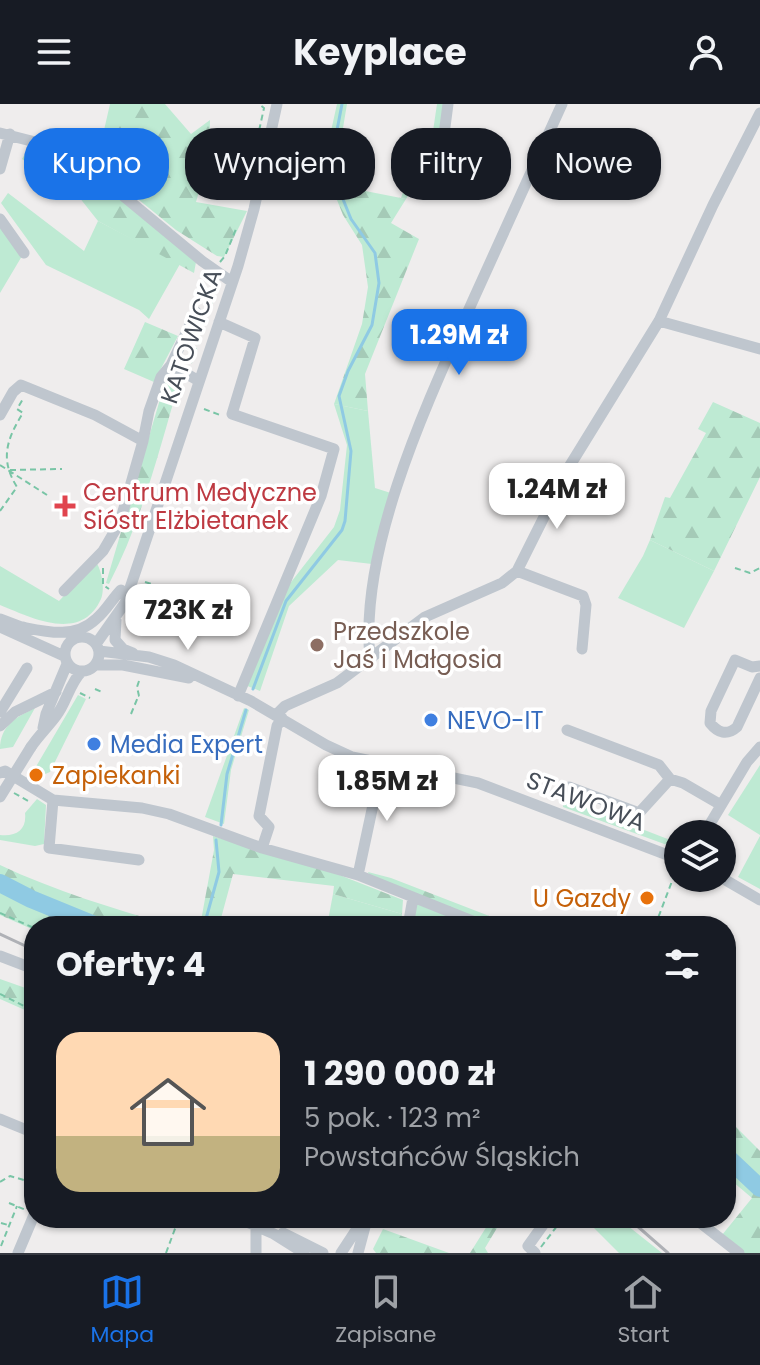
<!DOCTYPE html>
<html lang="pl">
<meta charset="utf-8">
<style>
:root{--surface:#171b24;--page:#242831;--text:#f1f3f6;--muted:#9ea1a6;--line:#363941;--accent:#1a73e8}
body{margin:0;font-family:Poppins,sans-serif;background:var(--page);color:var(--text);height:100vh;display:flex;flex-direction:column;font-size:30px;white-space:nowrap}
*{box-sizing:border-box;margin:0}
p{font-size:26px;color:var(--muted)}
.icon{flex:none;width:44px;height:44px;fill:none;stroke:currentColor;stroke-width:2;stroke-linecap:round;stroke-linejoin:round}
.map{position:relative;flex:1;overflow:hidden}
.sheet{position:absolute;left:24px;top:812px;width:712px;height:312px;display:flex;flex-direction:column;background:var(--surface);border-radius:32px;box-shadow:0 2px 6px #0004}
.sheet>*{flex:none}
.guide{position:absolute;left:24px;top:24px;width:712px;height:72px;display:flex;gap:16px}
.controls{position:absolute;left:664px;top:716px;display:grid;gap:16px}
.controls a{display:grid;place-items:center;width:72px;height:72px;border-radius:50%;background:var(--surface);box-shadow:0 2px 6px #0004;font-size:40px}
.price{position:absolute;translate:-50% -68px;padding:0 18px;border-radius:16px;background:#fff;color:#222;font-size:26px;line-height:52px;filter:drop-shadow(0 2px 4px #0008)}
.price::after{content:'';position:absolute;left:50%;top:48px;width:24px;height:18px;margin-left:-12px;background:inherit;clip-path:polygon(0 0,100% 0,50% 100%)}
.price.on{background:var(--accent);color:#fff}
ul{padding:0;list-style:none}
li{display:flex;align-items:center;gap:24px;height:200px;padding:0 32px}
li span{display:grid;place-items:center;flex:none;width:224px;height:160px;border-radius:24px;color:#555}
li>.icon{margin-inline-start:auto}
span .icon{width:96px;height:96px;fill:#fffc;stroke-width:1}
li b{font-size:34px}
h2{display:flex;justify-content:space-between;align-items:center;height:96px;padding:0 32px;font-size:34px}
.pill{padding:0 28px;border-radius:32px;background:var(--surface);box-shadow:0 2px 6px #0004;font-size:28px;line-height:72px}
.pill.on{background:var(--accent);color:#fff}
header{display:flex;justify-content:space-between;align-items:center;height:104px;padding:0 32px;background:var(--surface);font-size:36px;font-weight:700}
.tabs{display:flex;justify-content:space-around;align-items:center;height:112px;border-top:2px solid var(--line);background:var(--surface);font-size:22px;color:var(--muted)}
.tabs a{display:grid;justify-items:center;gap:4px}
.tabs .on{color:var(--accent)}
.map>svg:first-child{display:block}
</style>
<header><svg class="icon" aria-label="menu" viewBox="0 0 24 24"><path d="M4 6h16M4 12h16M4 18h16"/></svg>Keyplace<svg class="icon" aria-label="person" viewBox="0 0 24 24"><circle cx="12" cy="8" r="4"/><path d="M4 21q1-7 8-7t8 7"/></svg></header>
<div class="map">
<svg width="760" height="1149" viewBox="0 0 760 1149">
<defs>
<pattern id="forest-firs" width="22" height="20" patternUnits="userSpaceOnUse" patternTransform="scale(2)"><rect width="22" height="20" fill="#beead3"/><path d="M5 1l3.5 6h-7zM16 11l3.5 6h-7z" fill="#a5cab7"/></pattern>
</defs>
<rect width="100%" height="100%" fill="#efeded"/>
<!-- green -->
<path fill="#beead3" d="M337 0H347L337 60 361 66 358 86 345 83 333 86 323 63Z
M437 0H444L440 36 427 85 416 80 406 95 401 94 407 77 417 25 433 27Z
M8 89 84 147 98 117 180 160 149 215 139 206 46 161 1 99Z
M0 123 22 152 0 189Z
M334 300 368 307 375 384 394 390 372 460 338 456 289 502 260 587 245 581 288 482 334 423 340 406 347 341Z
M650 436 714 467 684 524 618 494 643 452Z
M96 458C102 467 105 485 101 495 81 539 32 514 0 501V462L59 497Z
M78 591 86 595 50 668 43 671 34 666Z
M35 604 13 643 0 645C0 622 16 613 35 604Z
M244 604 249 606 231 666 224 720 205 713Z
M760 661V731L728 711Z
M562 680 572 698 678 739V745L563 703Z
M37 695 46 701 44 740 35 742 0 736V731C16 733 27 726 25 709Z
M760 732V785L738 773Z
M333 790 402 810 401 822H327Z
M417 800 473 822H412Z
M584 1114H618L662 1149H619Z"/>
<!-- forest -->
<path fill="url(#forest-firs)" d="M110 0H165L191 30 210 16 209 53 196 98 247 107 224 153 217 152 176 126 96 61Z
M29 43 71 55 196 158 194 169 98 117 79 93 22 55Z
M345 83 406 95 391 119 419 135 365 270 368 307 334 300 362 220 368 183 362 141 343 111 333 86Z
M145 218 178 232 154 278 124 265Z
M170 269 181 272C160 343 143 414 109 480L106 479 163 285Z
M713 298 760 319V373L714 467 650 436 665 393 670 394 706 329 698 325Z
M213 732 337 770 403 796 402 810 333 790 334 782 233 770 220 818 246 822H200L214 746Z
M0 761C55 787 115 805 173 822H34V826L0 811Z
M368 768 391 774 515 822H491L370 773Z
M0 875 34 887V910L0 895Z
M726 1013 760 1047V1149H740L722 1131 752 1094 726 1072Z
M492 1114H503L485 1144 488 1149H470Z
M383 1125 449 1149H376L373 1145Z"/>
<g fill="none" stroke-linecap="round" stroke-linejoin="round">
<!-- stream -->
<path stroke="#8fcae3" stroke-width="3" d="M253 585 286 497 342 426 345 417 351 347 339 292 348 267 372 221 379 179 375 149 351 115 330 63 342 0
M221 721 227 670 246 606
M204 822 219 768 216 736"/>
<!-- river -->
<path stroke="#8fcae3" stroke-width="18" d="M0 779 31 795 97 822
M726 1052 760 1084"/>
<!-- path -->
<path stroke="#79c5a6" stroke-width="2" stroke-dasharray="6 4" stroke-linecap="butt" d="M257 36 264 4 259 0
M220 158 225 152 236 125
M191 259 216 186 215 178
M204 305 220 311
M0 361 47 391
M10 366 62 365
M0 407 17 383C0 356 6 336 23 309L17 305 23 295
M171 411 184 416
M103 464V481L109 485
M735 464 750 469 760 464
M145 478 194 493
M139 577 137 583 139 592 142 594
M95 585 102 588
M80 589 90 594
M131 610 138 593
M14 689 30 698
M0 809 34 824
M655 822 677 764
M0 890 34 907
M0 1078 10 1072 34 1079
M9 1099 26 1106
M32 1099 30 1095 34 1085
M1 1119 8 1121
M1 1142 17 1102
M541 1143 557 1122
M166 1149 179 1114"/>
<!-- minor -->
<path stroke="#bfc6ce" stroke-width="11" d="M0 29 51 42 75 52 202 157 232 178
M0 65 10 30
M432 79 443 38 448 0
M0 115 24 149
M659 217 760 245
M219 218 255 234 232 310 334 345 321 392 238 592
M171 261 199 277
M0 311 13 288 21 281 95 311 143 337 120 418 103 447 64 487
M143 337 149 307 161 273 171 261 196 208
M517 467 583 492 586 501 582 545
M0 515 29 526
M116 516 115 536 123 545 133 549
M0 523 64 552
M22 523C47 528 75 535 96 515 106 507 112 495 121 486
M65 550a17 17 0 1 1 34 0a17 17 0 1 1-34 0Z
M96 540 125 499 238 162 254 105 277 0
M99 547 149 553 174 561 251 597 326 641 352 653 478 679 678 755
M370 553C359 442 429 295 474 194 503 130 532 65 562 0
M95 561H123L189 574
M760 562 752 563 735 556 711 607 710 619C718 629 727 632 737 623L760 574
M0 608 27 564
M276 611 285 602 337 579 425 513 502 479 517 467 569 363 659 217 713 101 760 9
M0 622 15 608 56 588
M43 624 46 610 67 560
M567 626 659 661 670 675 683 679 721 701
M31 643C39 631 48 623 56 612 67 598 69 580 82 567
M0 669 5 667 53 696 142 704 169 710 262 744 358 771 485 822
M569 683 639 709 670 675
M53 696 49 744 139 756
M704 730 747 658 760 643
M262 744 269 723 259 712 277 622 282 614
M358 771 382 659
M722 774 760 796
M408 822 413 794
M0 852 34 865
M0 1015 34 1029
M238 1114 274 1130 304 1149
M694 1114 739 1149
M283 1129 323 1149
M18 1149 34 1111
M256 1149V1121
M341 1149 364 1114
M358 1149 366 1119
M535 1149 528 1142 548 1114"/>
<!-- rail -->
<path stroke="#afb1b6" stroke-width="3" d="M0 830 34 846
M628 1114 668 1149"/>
<!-- minor-bridge -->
<path stroke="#bfc6ce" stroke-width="11" d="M0 693 31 643"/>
</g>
<!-- markers -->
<path fill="#e0444e" stroke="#fff" stroke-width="3" d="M61 390h8v8h8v8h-8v8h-8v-8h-8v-8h8z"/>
<circle fill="#8d6e63" stroke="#fff" stroke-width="3" cx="317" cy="541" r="8"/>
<g fill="#3f7fe0" stroke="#fff" stroke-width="3">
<circle cx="431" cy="616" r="8"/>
<circle cx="94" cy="640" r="8"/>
</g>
<g fill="#e8710a" stroke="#fff" stroke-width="3">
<circle cx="36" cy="671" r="8"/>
<circle cx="647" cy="794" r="8"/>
</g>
<g text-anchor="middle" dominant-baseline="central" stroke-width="7" stroke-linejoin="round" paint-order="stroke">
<!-- street labels -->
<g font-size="24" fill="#474e58" stroke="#fff">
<text transform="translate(191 232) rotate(-71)">KATOWICKA</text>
<text transform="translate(586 697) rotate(21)">STAWOWA</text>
</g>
<!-- health labels -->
<g font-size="24" fill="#be3a42" stroke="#fff" text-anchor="start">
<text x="83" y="388">Centrum Medyczne<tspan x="83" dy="28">Sióstr Elżbietanek</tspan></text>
</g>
<!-- education labels -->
<g font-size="24" fill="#785e54" stroke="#fff" text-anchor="start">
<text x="333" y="527">Przedszkole<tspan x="333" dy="28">Jaś i Małgosia</tspan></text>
</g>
<!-- shop labels -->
<g font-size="24" fill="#366cbe" stroke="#fff" text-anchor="start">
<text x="447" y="616">NEVO-IT</text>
<text x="110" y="640">Media Expert</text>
</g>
<!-- food labels -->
<g font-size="24" fill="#c56008" stroke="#fff" text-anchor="start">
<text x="52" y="671">Zapiekanki</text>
<text x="631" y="794" text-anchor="end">U Gazdy</text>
</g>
</g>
</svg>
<div class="controls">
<a><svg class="icon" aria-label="layers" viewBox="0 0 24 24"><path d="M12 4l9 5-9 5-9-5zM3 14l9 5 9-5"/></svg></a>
</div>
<b class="price on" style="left:459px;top:273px">1.29M zł</b>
<b class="price" style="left:557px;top:427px">1.24M zł</b>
<b class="price" style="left:188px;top:548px">723K zł</b>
<b class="price" style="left:387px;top:719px">1.85M zł</b>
<div class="guide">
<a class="pill on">Kupno</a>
<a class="pill">Wynajem</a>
<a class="pill">Filtry</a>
<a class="pill">Nowe</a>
</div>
<section class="sheet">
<h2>Oferty: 4<svg class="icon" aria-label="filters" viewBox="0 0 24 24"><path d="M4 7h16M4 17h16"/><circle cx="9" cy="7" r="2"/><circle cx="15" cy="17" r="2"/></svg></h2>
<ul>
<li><span style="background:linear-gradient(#ffd9b3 65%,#c2b280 0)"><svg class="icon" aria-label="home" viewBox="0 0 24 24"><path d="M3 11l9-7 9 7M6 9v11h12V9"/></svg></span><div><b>1 290 000 zł</b><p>5 pok. · 123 m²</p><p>Powstańców Śląskich</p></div></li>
</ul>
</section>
</div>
<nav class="tabs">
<a class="on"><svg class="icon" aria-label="map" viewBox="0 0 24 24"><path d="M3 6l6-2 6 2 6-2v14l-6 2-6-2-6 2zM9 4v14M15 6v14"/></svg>Mapa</a>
<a><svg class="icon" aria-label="saved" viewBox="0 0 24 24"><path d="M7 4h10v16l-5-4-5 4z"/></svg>Zapisane</a>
<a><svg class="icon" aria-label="home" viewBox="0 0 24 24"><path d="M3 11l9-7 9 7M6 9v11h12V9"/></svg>Start</a>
</nav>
